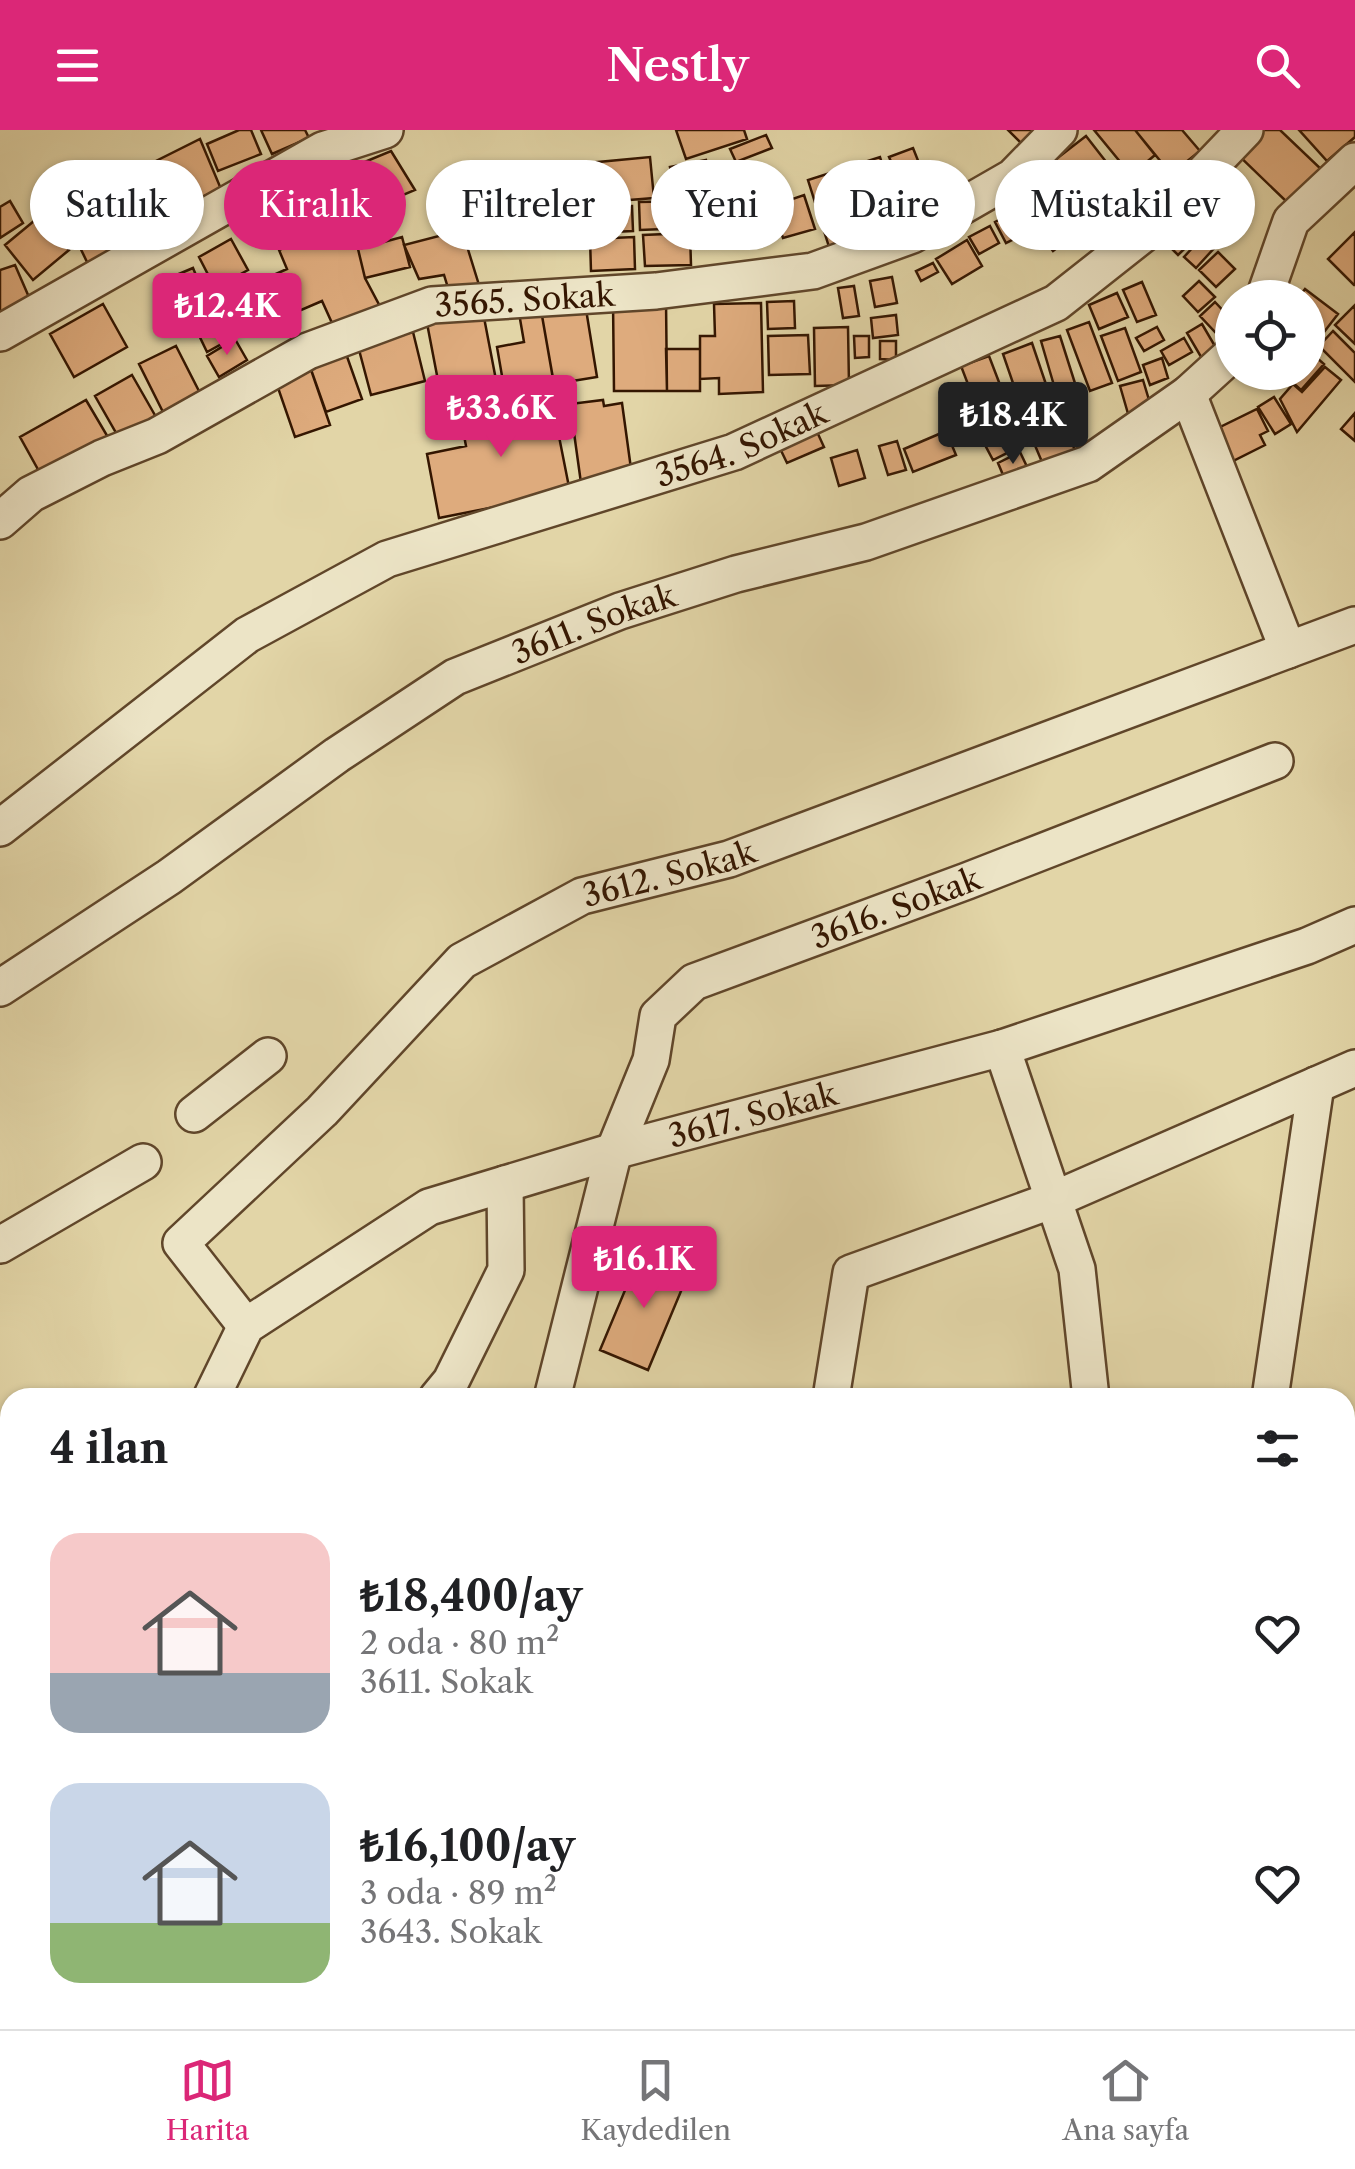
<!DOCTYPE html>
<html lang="tr">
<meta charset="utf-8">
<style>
:root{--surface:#fff;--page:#f2f2f2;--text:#202124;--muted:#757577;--line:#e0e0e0;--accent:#db2777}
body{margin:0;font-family:"Libre Caslon Text",serif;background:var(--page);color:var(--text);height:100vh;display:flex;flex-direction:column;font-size:38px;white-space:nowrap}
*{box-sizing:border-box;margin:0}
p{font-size:32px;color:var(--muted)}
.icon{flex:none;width:55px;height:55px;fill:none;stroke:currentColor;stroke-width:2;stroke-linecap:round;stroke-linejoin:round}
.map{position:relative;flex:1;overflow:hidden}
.sheet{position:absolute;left:0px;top:1258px;width:1355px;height:642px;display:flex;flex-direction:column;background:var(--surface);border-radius:30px 30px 0 0;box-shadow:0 2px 8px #0004}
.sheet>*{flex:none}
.banner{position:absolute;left:30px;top:30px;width:1295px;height:90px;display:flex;gap:20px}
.controls{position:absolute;left:1215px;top:150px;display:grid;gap:20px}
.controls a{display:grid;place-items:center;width:110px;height:110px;border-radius:50%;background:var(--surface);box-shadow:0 2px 8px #0004;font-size:50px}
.price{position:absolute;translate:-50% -85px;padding:0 22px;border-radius:10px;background:var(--accent);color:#fff;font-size:32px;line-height:65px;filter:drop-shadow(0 2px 5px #0008)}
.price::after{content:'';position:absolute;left:50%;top:60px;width:30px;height:22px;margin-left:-15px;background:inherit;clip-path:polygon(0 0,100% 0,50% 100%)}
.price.on{background:#222;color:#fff}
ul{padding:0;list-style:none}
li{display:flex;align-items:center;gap:30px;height:250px;padding:0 50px}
li span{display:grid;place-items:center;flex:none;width:280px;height:200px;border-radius:30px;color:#555}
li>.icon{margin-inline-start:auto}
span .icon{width:120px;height:120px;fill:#fffc;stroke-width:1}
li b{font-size:42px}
h2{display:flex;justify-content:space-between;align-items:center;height:120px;padding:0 50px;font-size:42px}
.tag{padding:0 35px;border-radius:45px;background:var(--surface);box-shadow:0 2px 8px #0004;font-size:35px;line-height:90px}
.tag.on{background:var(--accent);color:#fff}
header{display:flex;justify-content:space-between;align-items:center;height:130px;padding:0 50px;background:var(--accent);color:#fff;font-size:45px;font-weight:600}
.tabs{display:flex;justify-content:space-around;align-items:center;height:140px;border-top:2px solid var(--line);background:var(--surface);font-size:28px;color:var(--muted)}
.tabs a{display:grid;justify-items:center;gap:5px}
.tabs .on{color:var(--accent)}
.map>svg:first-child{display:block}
</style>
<header><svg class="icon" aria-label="menu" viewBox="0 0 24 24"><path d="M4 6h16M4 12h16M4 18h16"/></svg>Nestly<svg class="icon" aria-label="search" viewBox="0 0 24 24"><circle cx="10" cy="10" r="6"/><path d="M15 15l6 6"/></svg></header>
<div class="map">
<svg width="1355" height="1899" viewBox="0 0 1355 1899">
<rect width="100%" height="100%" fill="#e2d5a7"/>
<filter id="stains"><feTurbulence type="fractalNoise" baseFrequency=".002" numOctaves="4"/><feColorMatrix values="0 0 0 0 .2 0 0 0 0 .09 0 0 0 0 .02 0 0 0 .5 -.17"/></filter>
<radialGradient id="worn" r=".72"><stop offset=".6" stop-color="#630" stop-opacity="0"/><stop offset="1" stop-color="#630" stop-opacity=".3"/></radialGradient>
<!-- building -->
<path fill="#deab7d" stroke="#341601" stroke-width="2.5" d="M239 0H251L261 24 218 41 207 14Z
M261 0H305L309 8 272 24Z
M676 0H744L747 9 686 29Z
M1008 0H1041L1024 16Z
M1094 0H1135L1155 25 1131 45Z
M1135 0H1182L1200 21 1171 44Z
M1256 0H1280L1322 40 1289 74 1235 22Z
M1299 0H1355V7L1327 31Z
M766 5 772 18 736 32 730 19Z
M1086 6 1121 51 1086 78 1051 33Z
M200 9 221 59 158 86 134 42Z
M913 18 919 33 896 43 889 27Z
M391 21 415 60 358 84 338 43Z
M650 27 654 68 591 73 588 33Z
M880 27 902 97 830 120 808 50Z
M706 30 711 52 675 60 670 37Z
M925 34 932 53 915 59 908 40Z
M524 40H566V79H525Z
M905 41 909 55 893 60 889 46Z
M106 45 123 72 75 102 58 75Z
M1050 47 1086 96 1053 121 1016 72Z
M1222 64 1248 92 1224 115 1198 87Z
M804 65 815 99 783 108 772 76Z
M1129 66 1148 91 1109 119 1091 94Z
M10 71 23 93 0 108V77Z
M688 71 689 98 640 100 639 72Z
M632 76 633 101 589 103 588 77Z
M1016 81 1028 102 1006 113 995 92Z
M122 82 136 111 88 134 74 105Z
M565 82V99L530 100 529 83Z
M1182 82 1201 103 1178 125 1158 105Z
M40 86 69 120 33 150 5 115Z
M344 92 358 119 365 148 384 184 337 204 322 171 292 184 271 146 287 139 279 120Z
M990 96 999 113 979 124 969 107Z
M462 100 479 155 449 161 444 145 419 149 404 115Z
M1355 102V155H1354L1328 129Z
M690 103 691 135 645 136 643 105Z
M1205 104 1217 115 1196 138 1184 127Z
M402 107 410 137 365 148 358 119Z
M634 107 635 139 591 141 590 109Z
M231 109 248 140 215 158 199 127Z
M967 110 982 136 952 154 936 129Z
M1218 122 1235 139 1216 157 1199 140Z
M933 133 938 142 921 151 916 141Z
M15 135 35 181 0 191V140Z
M193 138 198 150 172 161 167 149Z
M892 147 897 173 875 177 870 151Z
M256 149 268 174 236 190 224 166Z
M1199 151 1215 167 1198 182 1183 166Z
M1142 152 1156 185 1137 192 1123 160Z
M854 156 859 186 843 188 838 158Z
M1305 159 1338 184 1314 215 1308 210V168H1298Z
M1117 163 1128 187 1099 199 1089 175Z
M613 171H666L667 261H614Z
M794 171 795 198 768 199 767 172Z
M1215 172 1230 188 1215 202 1200 186Z
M585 173 597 247 554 254 541 180Z
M761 173 763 262 719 264V248L700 249V206H715L714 174Z
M103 174 127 217 74 247 50 204Z
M1355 175V214L1335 195Z
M482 177 496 250 440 261 426 188Z
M541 180 556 266 507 275 497 217 524 212 519 183Z
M225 181 236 206 207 222 195 197Z
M896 185 898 205 873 208 871 188Z
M1089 192 1112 253 1090 261 1067 200Z
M1202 194 1219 223 1204 232 1187 203Z
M848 197 849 255 815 256 814 198Z
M1157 197 1164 210 1144 221 1136 208Z
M1125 198 1141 242 1118 251 1101 206Z
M1333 201 1355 223V252L1319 216Z
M413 202 425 251 371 265 358 216Z
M808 205 810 244 769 245 768 206Z
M854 206H869V227L855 228Z
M1060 206 1080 269 1060 276 1041 211Z
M1184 208 1192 222 1169 235 1161 221Z
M235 209 247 230 219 247 207 226Z
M880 211H896V230L880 229Z
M1032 213 1053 275 1024 285 1003 224Z
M176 216 203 269 166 288 139 234Z
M344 218 362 269 326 282 308 231Z
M666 219H700V261H667Z
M1309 221 1324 234 1301 260 1283 244 1308 242Z
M989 226 1015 294 987 304 961 236Z
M1162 228 1168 248 1150 255 1143 235Z
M308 231 330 295 295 307 276 252Z
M1325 237 1341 250 1297 302 1280 269 1293 254 1302 262Z
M1255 242H1280L1268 257Z
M132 245 160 294 123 315 95 266Z
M1143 250 1152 280 1129 287 1120 256Z
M551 266 570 362 439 388 427 324 466 316 460 284Z
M1274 267 1291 294 1275 304 1258 277Z
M86 270 112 314 45 352 20 307Z
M603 270 604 276 622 273 632 346 581 353 570 274Z
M1257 279 1268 301 1260 305 1265 315 1227 334 1210 302Z
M1355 283V311L1341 299Z
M1063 292 1077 325 1045 339 1031 306Z
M813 293 824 317 787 333 776 310Z
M1012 300 1021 316 993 330 984 313Z
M946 301 956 325 913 342 904 319Z
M897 311 906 340 888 345 879 316Z
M857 320 865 348 839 356 831 328Z
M1020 322 1029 341 1006 352 998 333Z
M641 1122 689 1142 648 1240 600 1220Z
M10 1529V1604L0 1587V1535Z"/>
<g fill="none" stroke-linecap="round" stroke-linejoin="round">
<defs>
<g id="minor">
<path d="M1264 168 1291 91 1355 31"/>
<path d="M0 203 323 20 385 0"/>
<path d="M1188 264 1288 520"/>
<path id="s1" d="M0 391 31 364 102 328 157 306 308 221 432 175 656 161 813 141 912 105 1013 47 1059 0"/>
<path id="s2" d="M0 698 247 505 387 429 734 322 1056 173 1151 98 1245 0"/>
<path id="s3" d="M0 858 169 747 337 625 455 547 620 481 736 444 866 412 1088 334 1188 264 1232 224"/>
<path d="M1002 918 1077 1139 1091 1268"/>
<path d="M194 984 268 926"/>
<path d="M0 1115 143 1032"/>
<path id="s4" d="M246 1196 181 1113 322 981 462 831 582 766 729 729 1355 495"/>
<path id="s5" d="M211 1268 246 1196 429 1077 614 1021 1002 918 1307 816 1355 795"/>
<path d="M437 1268 451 1251 506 1140 505 1054"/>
<path id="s6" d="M552 1268 614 1021 651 930 658 886 694 852 967 751 1275 631"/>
<path d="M831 1268 851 1143 1053 1070 1355 938"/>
<path d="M1270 1268 1316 955"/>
<path d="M1345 1372 1355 1371"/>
<path d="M0 1441 10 1436"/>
<path d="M1345 1631 1355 1629"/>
<path d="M1345 1854 1355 1852"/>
<path d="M113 1890 115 1899"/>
<path d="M255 1890 257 1899"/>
<path d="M401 1890 403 1899"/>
<path d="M579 1890 582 1899"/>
<path d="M793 1890 796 1899"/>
<path d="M988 1890 991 1899"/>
<path d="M1298 1890V1899"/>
<path d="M1182 1899 1212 1890"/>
</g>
</defs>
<!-- minor casing -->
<use href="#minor" stroke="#60462a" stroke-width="40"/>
<!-- minor -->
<use href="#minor" stroke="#ece4c6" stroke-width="35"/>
</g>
<g text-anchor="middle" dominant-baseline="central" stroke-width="8" stroke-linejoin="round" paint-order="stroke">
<!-- street labels -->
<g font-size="32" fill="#341601" stroke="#ece4c6">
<text stroke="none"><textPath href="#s1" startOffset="578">3565. Sokak</textPath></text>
<text stroke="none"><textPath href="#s2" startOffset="845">3564. Sokak</textPath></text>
<text stroke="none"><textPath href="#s3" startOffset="700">3611. Sokak</textPath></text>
<text stroke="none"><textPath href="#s4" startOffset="730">3612. Sokak</textPath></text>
<text stroke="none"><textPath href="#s6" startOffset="662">3616. Sokak</textPath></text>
<text stroke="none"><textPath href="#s5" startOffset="635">3617. Sokak</textPath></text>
</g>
</g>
<rect width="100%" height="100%" filter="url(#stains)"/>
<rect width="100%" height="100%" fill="url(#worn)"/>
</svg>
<div class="controls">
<a><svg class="icon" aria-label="locate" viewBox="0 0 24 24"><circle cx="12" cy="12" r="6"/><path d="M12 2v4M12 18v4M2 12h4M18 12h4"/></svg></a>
</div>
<b class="price" style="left:227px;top:228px">₺12.4K</b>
<b class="price" style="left:501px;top:330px">₺33.6K</b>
<b class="price on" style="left:1013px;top:337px">₺18.4K</b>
<b class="price" style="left:644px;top:1181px">₺16.1K</b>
<div class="banner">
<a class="tag">Satılık</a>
<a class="tag on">Kiralık</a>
<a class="tag">Filtreler</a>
<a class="tag">Yeni</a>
<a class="tag">Daire</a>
<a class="tag">Müstakil ev</a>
</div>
<section class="sheet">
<h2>4 ilan<svg class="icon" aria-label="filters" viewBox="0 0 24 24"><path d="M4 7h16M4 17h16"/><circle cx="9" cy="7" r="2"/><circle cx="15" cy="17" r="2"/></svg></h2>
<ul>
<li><span style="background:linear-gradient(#f6c9c9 70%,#9aa5b1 0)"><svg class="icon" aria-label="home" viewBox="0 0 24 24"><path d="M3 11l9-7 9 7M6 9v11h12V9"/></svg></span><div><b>₺18,400/ay</b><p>2 oda · 80 m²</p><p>3611. Sokak</p></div><svg class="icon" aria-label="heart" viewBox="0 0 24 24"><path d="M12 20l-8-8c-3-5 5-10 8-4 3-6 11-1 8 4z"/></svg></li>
<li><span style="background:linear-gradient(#c9d6e8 70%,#8fb573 0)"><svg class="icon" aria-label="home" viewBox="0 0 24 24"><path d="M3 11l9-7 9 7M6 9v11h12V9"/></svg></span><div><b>₺16,100/ay</b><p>3 oda · 89 m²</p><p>3643. Sokak</p></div><svg class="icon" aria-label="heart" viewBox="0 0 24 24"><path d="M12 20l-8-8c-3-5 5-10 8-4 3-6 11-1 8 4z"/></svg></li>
</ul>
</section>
</div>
<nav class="tabs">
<a class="on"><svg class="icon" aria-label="map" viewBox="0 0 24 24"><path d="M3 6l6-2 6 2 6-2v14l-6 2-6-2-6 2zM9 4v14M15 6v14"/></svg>Harita</a>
<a><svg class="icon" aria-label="saved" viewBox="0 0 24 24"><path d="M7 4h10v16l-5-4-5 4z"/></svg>Kaydedilen</a>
<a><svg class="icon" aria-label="home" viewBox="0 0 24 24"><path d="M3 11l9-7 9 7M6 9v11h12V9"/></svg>Ana sayfa</a>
</nav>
